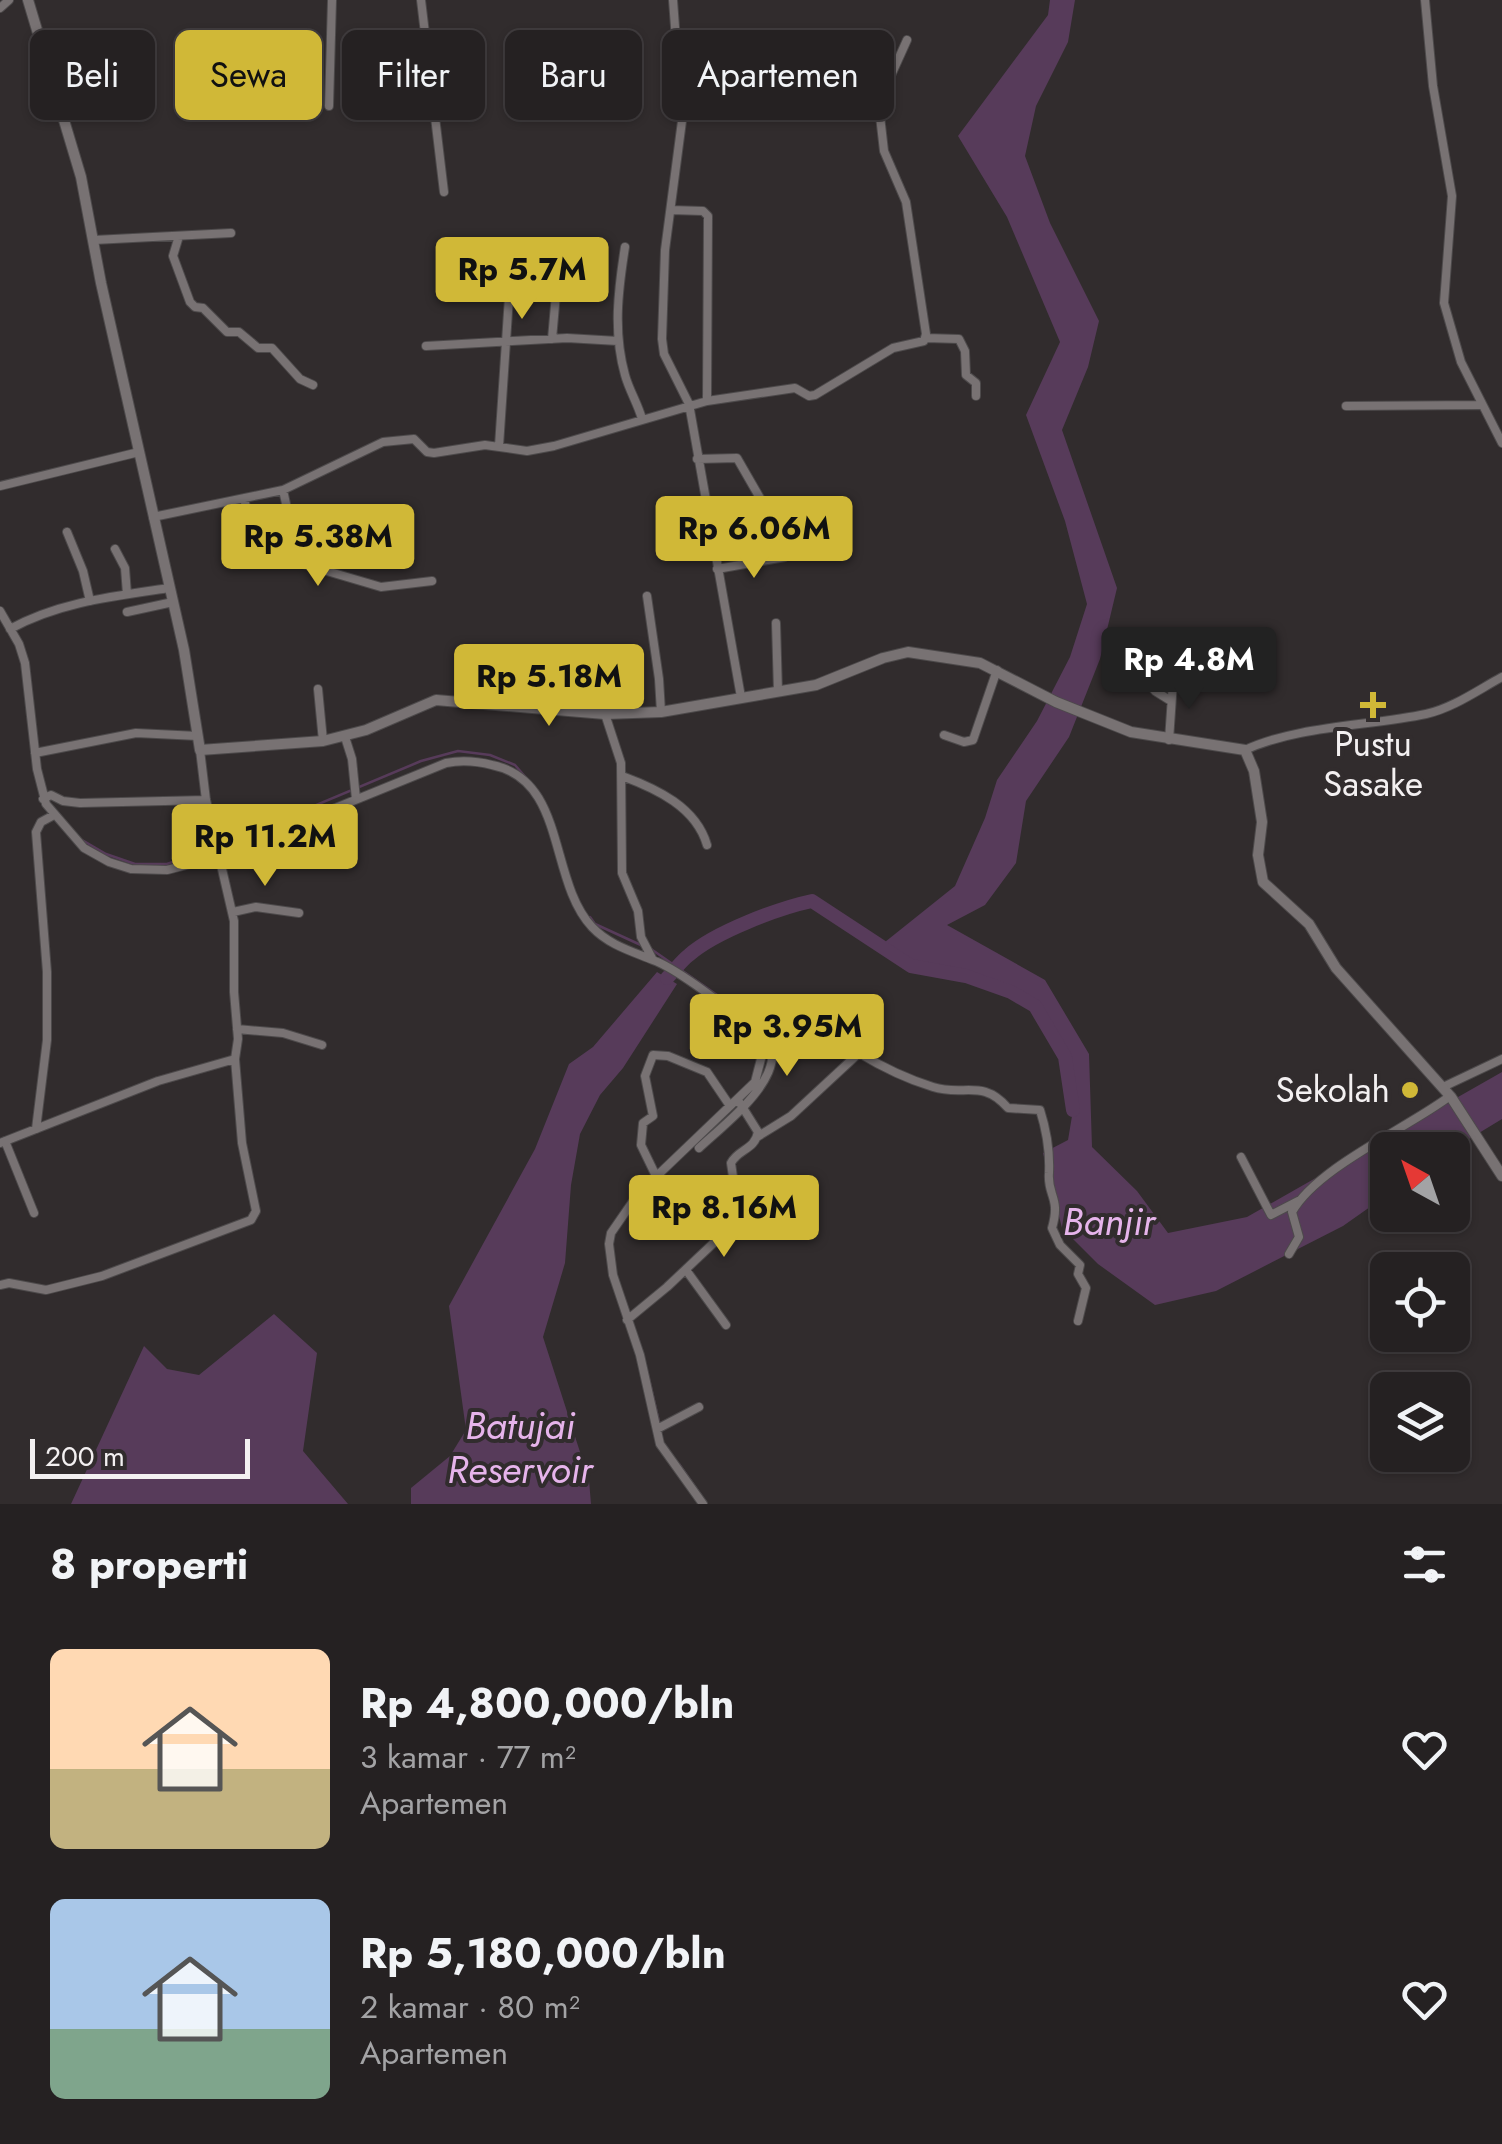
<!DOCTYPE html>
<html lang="id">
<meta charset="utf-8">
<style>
:root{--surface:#252122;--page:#2d292a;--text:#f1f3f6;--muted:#a3a3a5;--line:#423e40;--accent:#d0b837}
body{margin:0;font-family:Jost,sans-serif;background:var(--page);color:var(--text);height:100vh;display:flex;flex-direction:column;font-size:38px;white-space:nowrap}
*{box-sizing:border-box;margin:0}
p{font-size:32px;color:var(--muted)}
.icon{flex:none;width:55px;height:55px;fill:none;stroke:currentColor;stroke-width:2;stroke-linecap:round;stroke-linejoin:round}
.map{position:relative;height:1504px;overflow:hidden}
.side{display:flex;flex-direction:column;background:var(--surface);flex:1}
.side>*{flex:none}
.guide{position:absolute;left:30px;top:30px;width:1000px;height:90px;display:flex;gap:20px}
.needle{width:65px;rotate:320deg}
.tools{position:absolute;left:1370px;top:1132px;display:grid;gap:20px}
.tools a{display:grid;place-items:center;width:100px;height:100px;border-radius:15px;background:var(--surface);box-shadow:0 2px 8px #0004,0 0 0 2px var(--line);font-size:50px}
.scale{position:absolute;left:30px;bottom:25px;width:220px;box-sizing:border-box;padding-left:10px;border:5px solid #f3f0f1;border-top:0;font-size:28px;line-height:35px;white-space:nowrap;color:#f3f0f1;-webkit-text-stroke:8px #312c2d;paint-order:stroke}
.price{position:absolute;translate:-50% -85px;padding:0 22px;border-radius:10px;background:var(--accent);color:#111;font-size:32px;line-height:65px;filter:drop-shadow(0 2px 5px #0008)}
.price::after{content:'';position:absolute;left:50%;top:60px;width:30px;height:22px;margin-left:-15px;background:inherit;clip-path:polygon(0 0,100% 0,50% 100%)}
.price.selected{background:#222;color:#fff}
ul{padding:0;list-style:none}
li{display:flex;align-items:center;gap:30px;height:250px;padding:0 50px}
li span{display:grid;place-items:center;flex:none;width:280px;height:200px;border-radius:15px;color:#555}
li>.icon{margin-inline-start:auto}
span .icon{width:120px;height:120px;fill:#fffc;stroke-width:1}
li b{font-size:42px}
h2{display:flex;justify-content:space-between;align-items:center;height:120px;padding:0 50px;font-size:42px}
.tag{padding:0 35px;border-radius:15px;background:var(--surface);box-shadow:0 2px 8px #0004,0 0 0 2px var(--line);font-size:35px;line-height:90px}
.tag.selected{background:var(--accent);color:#111}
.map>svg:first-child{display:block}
</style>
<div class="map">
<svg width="1502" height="1504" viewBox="0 0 1502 1504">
<rect width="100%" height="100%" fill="#312c2d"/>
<!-- water -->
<path fill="#573b5a" d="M1050 0H1075L1068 42 1036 106 1025 156 1050 223 1099 321 1088 367 1062 430 1117 588 1100 659 1069 737 1026 801 1016 863 985 905 947 925 1045 980 1089 1054 1092 1147 1137 1191 1168 1233 1247 1217 1502 1072V1119L1451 1150H1388L1387 1195 1343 1226 1216 1291 1155 1305 1098 1264 1062 1228 1043 1153 1068 1140 1073 1110 1065 1057 1035 1006 1011 992 966 976 911 966 880 946 955 886 985 818 997 780 1037 721 1070 657 1087 604 1065 521 1026 415 1060 342 1007 217 958 136 1048 15Z
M657 972 677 984 623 1068 600 1095 580 1134 571 1185 565 1263 543 1337 589 1480 591 1504H411V1488L450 1456 466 1430 449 1306 535 1149 569 1064 593 1047Z
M274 1314 317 1353 303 1451 348 1504H71L144 1346 167 1369 199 1375Z"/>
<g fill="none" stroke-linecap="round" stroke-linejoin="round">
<!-- stream -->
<path stroke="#573b5a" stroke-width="2.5" d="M23 646 28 662
M82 840 106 854 135 864H167L221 845 421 761 458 751 490 755 515 765 540 794
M590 917 595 924 643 946
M651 949 730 1004
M744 1016 757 1027
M647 1371 660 1426
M679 1464 700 1494"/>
<!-- river -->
<path stroke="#573b5a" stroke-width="14" d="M667 978C675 970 681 961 689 955 715 932 779 908 812 901L911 966 966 976 1011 992 1035 1006 1065 1057 1073 1110"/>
<defs>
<path id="street" d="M421 0 444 192
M673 0 682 121 665 250 662 339 664 354 689 404 741 697
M1425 0 1433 86 1452 196 1444 303 1461 362 1502 443
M0 8 9 0
M329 106 332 0
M671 210 703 211 708 216 707 401
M179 236 173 256 190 302 195 307 203 308 227 332H239L258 348H272L300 379 313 385
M94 240 231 233
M625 247C618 291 613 332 625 375 629 390 638 404 642 419
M926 338 959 339 965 351 966 375 976 383V396
M552 339 559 260
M426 346 567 338 618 341
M1346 406 1480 405
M499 446 509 297
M697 459 737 458 760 498
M0 486 139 452
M283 490 297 554 303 564 381 587 432 581
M244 498C251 522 239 537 250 554L264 559 297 554
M153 517 283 490 383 442 414 439 427 452 434 453 485 445 527 451 554 446 707 401 795 388 809 396 815 395 893 348 924 341 926 334 906 202 884 151 880 116 883 93 907 40
M67 532 83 571 90 601
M115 549 125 568 127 594
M717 569 785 557
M647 596 659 679 661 712
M0 611 19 644 25 663 37 769 46 804 84 848 109 862 131 869 167 870 210 859 446 763C462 760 476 761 492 765 567 780 548 880 592 927 609 945 631 951 653 960 680 970 729 1010 754 1029L759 1036 762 1055 755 1082 638 1194 611 1233 609 1244 613 1275 640 1355 660 1444 703 1504
M127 612 173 602
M776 623 778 692
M10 629C59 602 115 596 169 588
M1147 681 1155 691 1171 701
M318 689 323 741
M605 714 621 763 622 873 638 911 641 937 653 960
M944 735 964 742 973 740 997 670
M345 737 352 759 356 799
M1169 740 1173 682
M1245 750C1296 726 1369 726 1426 714 1453 708 1478 690 1502 677
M35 753 136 733 198 736
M622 776C657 789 696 807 707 845
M43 799 51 795 63 801 80 803 206 800
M233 912 256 907 299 913
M839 1008 859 1053
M237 1029 283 1033 322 1045
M1443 1087 1502 1059
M36 1129 47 1040V972L36 832 41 822 54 815
M757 1137 791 1116 859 1053C882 1067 907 1079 933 1087 964 1097 982 1078 1008 1108L1040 1110C1047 1132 1050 1151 1049 1173 1047 1196 1061 1197 1052 1228L1060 1245 1080 1265 1078 1274 1086 1288 1078 1321
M5 1141 34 1213
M0 1143 158 1081 235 1059 238 1039 234 992V921L206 800 200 750
M699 1148C745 1106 818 1053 734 1003
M1241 1157 1271 1215 1298 1201
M656 1176 641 1145 643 1123 653 1116 645 1076 653 1055 668 1056 707 1072 730 1106
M1289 1254 1299 1237 1292 1212C1317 1167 1408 1128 1450 1096
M686 1270 726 1325
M0 1285 9 1283 46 1290 102 1276 251 1220 256 1211 242 1143 235 1059
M627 1320 667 1287 739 1219 731 1163C738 1149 755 1150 758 1132L738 1100
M657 1429 699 1407"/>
<path id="secondary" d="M28 0 81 177 101 283 184 650 200 750 323 741 366 730 436 700 605 714 661 712 816 685 883 658 908 652 980 663 1056 702 1131 732 1245 750 1254 771 1262 822 1258 855 1263 882 1309 924 1336 968 1451 1097 1502 1176"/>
</defs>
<!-- street casing -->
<use href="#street" stroke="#4d4a4b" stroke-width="10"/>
<!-- secondary casing -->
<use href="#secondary" stroke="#4d4a4b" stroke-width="12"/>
<!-- street -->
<use href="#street" stroke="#787273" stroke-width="8"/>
<!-- secondary -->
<use href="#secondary" stroke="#787273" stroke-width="10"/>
</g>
<!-- markers -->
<g fill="#d0b837" stroke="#312c2d" stroke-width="4">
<path d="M1368 690h10v10h10v10h-10v10h-10v-10h-10v-10h10z"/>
<circle cx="1410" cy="1090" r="10"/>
</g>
<g text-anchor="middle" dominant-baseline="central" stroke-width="8" stroke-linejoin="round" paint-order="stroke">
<!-- poi labels -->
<g font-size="35" fill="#f3f0f1" stroke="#312c2d">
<text x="1373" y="744">Pustu<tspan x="1373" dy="40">Sasake</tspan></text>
<text x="1390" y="1090" text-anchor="end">Sekolah</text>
</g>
<!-- water labels -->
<g font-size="38" font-style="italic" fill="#e6b4eb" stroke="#312c2d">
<text x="1109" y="1221">Banjir</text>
<text x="520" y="1425">Batujai<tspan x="520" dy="44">Reservoir</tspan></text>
</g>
</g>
</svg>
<div class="tools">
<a><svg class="needle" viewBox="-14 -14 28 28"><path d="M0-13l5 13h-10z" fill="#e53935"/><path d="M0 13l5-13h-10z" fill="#a3a3a5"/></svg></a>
<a><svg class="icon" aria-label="locate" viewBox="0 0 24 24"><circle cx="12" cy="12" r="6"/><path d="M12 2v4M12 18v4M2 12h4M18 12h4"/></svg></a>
<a><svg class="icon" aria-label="layers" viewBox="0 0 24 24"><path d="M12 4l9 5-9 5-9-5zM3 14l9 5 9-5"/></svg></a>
</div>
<div class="scale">200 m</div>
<b class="price" style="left:522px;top:322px">Rp 5.7M</b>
<b class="price" style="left:754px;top:581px">Rp 6.06M</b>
<b class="price" style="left:318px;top:589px">Rp 5.38M</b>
<b class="price selected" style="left:1189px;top:712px">Rp 4.8M</b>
<b class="price" style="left:549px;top:729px">Rp 5.18M</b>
<b class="price" style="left:265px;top:889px">Rp 11.2M</b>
<b class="price" style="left:787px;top:1079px">Rp 3.95M</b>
<b class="price" style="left:724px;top:1260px">Rp 8.16M</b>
<div class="guide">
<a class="tag">Beli</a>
<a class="tag selected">Sewa</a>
<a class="tag">Filter</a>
<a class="tag">Baru</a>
<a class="tag">Apartemen</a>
</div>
</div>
<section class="side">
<h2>8 properti<svg class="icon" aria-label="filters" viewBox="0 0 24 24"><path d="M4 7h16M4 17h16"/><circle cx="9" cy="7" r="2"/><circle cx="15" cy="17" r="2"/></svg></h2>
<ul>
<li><span style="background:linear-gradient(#ffd9b3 60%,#c2b280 0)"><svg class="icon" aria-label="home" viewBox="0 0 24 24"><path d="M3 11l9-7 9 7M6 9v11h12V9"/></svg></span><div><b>Rp 4,800,000/bln</b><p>3 kamar · 77 m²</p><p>Apartemen</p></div><svg class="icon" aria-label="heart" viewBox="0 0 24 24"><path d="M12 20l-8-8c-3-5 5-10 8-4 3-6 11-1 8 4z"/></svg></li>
<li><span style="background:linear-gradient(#a9c7e8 65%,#7fa58c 0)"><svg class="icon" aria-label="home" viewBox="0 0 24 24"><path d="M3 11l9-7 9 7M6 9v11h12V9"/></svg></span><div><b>Rp 5,180,000/bln</b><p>2 kamar · 80 m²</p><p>Apartemen</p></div><svg class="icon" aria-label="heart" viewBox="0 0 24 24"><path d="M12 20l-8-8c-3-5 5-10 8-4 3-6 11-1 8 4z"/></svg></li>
</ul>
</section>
